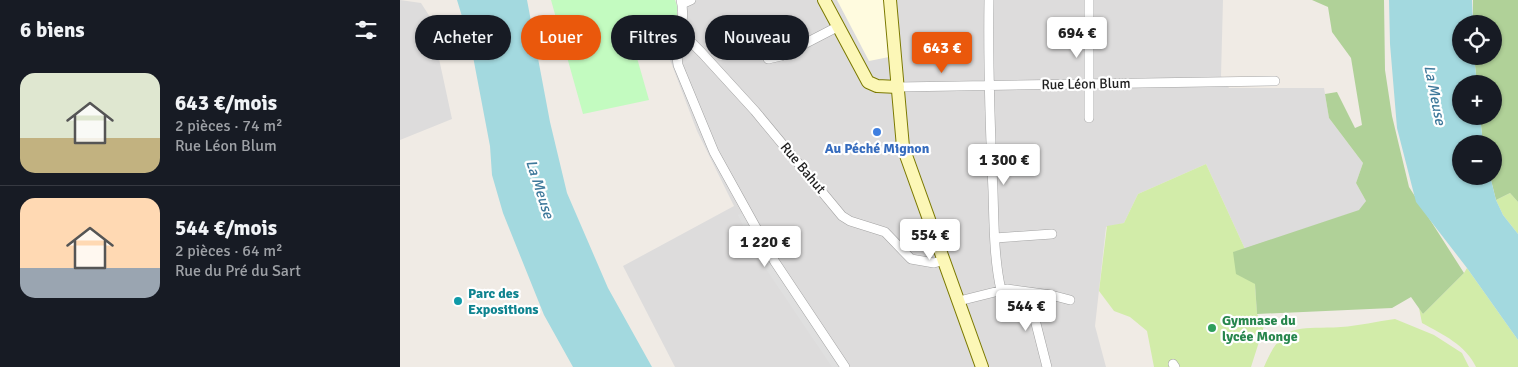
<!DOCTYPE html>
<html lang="fr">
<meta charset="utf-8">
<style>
:root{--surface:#171b24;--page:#242831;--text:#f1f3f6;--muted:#9ea1a6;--line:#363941;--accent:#ea580c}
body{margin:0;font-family:Signika,sans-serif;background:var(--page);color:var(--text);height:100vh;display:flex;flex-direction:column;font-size:19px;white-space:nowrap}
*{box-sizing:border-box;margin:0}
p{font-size:16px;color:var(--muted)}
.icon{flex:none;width:28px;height:28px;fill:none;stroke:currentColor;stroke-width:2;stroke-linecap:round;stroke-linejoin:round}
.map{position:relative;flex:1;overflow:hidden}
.panel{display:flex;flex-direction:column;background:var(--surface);width:400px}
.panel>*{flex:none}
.top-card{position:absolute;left:15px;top:15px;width:475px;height:45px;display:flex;gap:10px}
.controls{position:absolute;left:1052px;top:15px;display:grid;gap:10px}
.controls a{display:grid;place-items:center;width:50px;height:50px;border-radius:50%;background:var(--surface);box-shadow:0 1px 4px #0004;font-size:25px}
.price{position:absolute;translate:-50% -42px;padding:0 11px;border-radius:5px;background:#fff;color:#222;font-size:16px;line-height:32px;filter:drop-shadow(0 1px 2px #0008)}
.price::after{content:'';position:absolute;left:50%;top:30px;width:15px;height:11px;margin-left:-8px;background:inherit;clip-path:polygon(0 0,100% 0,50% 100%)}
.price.active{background:var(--accent);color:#fff}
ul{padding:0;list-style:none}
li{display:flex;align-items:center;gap:15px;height:125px;padding:0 20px}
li+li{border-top:1px solid var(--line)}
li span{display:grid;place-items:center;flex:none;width:140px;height:100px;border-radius:15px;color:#555}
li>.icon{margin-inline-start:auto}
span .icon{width:60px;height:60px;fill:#fffc;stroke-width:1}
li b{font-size:21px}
h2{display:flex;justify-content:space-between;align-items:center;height:60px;padding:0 20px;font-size:21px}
.pill{padding:0 18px;border-radius:22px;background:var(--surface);box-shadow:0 1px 4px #0004;font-size:18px;line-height:45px}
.pill.active{background:var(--accent);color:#fff}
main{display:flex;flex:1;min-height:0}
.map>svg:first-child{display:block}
</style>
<main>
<section class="panel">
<h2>6 biens<svg class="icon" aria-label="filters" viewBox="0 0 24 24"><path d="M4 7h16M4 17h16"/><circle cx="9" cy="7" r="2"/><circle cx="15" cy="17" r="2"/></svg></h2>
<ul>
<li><span style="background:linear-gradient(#dfe7d0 65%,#c2b280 0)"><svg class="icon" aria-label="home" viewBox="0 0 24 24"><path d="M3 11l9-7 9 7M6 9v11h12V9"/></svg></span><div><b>643 €/mois</b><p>2 pièces · 74 m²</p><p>Rue Léon Blum</p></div></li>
<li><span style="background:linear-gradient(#ffd9b3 70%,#9aa5b1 0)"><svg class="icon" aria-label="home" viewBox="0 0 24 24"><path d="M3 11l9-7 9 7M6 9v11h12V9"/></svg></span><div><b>544 €/mois</b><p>2 pièces · 64 m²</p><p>Rue du Pré du Sart</p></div></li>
</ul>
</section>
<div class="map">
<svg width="1118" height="367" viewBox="0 0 1118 367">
<rect width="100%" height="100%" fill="#f0ebe5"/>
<!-- residential -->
<path fill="#dddcdc" d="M0 0 21 3 30 17 52 119 0 140Z
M278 0H823L821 76 829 88H924L929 118 963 163 956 183 966 201 960 210 845 249 806 164 738 194 724 223 706 227 695 326 706 367H275L223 266 334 206 297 131 267 52 278 33Z"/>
<!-- education -->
<path fill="#fffbdf" d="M437 0H484L489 57 469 61Z"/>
<!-- grass -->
<path fill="#d2eca9" d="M806 164 845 249 834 252 855 284 857 314 864 326 851 367H754L747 331 730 317 714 311 699 291 707 226 724 223 738 194Z
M1110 193 1118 202V234L1103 215 1096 200Z
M1067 268 1118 340V367H1076C1066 345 1042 334 1022 323L1019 308 1023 314 1064 273Z
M995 319 1034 335 1062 353 1069 367H864C884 320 897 330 941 327 959 326 977 321 995 319Z"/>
<!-- forest -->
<path fill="#b0d198" d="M912 0H984L985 70 992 116 1009 187 1064 273 1023 314 1011 297 992 308 857 314 855 284 836 274 833 252 959 210 966 201 956 183 963 163 929 118 925 94 937 92 955 128 962 125 951 58 932 32 928 7Z
M1073 0H1118V202L1110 193 1096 200 1090 176H1094V144H1083L1080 116H1094V84H1077L1074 56H1094V24H1073Z"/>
<!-- park -->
<path fill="#c3fbc0" d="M151 0H275L277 6V23L274 39 256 54 237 58 249 100 183 114Z"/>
<!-- parking -->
<path fill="#dfdfdf" d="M345 212 445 367H432L362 263 338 215Z"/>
<!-- water -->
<path fill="#a3d9df" d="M57 0H127L150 122 167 193 208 288 252 367H173L144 315 103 213 92 175 90 146 71 46Z
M989 0H1072L1073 24H1061V56H1074L1077 84H1061V116H1080L1083 144H1061V176H1090L1096 200 1103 215 1118 234V340L1067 268 1016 202 997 128 990 44Z"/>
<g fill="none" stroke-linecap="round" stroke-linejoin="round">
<defs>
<path id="street" d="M281 0C287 22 274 44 278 65L314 152 375 262 445 367
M589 0C588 64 590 127 593 191 594 224 594 259 601 290
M282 4 291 0
M280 40 292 43 302 53 355 111 442 216 450 221 485 232 511 259 534 263 544 260
M368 59 381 56 439 26
M498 87 875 81
M689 118V0
M595 238 652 234
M628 292 647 367
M559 301 607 289 651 295 670 300
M773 364 775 367"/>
<path id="secondary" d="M424 0 468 82 477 86 498 87
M490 0 503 147 582 367"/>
</defs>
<!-- street casing -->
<use href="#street" stroke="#a3a3a3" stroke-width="10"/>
<!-- secondary casing -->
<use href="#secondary" stroke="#7b7901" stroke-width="14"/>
<!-- street -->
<use href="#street" stroke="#fff" stroke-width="9"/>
<!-- secondary -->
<use href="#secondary" stroke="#fcf7b7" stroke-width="12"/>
</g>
<!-- markers -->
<circle fill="#3f7fe0" stroke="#fff" stroke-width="2" cx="477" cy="132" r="5"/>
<circle fill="#0f9aa8" stroke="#fff" stroke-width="2" cx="58" cy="301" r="5"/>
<circle fill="#2e9e5b" stroke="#fff" stroke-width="2" cx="812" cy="328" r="5"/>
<g text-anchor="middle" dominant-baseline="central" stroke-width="4.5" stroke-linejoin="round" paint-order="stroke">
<!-- street labels -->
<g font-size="14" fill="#1f1f1f" stroke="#fff">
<text transform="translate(686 84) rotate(-1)">Rue Léon Blum</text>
<text transform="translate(403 168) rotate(50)">Rue Bahut</text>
</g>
<!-- shop labels -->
<g font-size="14" font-weight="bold" fill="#366cbe" stroke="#fff">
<text x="477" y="148">Au Péché Mignon</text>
</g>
<!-- culture labels -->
<g font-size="14" font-weight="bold" fill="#0d838f" stroke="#fff" text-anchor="start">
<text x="68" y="293">Parc des<tspan x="68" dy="16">Expositions</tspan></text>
</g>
<!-- leisure labels -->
<g font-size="14" font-weight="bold" fill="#27864d" stroke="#fff" text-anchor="start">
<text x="822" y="320">Gymnase du<tspan x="822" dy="16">lycée Monge</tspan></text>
</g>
<!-- water labels -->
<g font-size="15" font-style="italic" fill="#3f799b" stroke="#fff">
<text transform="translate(1035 95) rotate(79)">La Meuse</text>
<text transform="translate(140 189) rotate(72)">La Meuse</text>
</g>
</g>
</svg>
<div class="controls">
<a><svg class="icon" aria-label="locate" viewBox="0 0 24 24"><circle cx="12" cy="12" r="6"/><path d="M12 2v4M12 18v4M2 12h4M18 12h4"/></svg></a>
<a>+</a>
<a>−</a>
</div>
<b class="price" style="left:677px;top:59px">694 €</b>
<b class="price active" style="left:542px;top:74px">643 €</b>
<b class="price" style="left:604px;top:186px">1 300 €</b>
<b class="price" style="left:530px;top:261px">554 €</b>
<b class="price" style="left:365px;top:268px">1 220 €</b>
<b class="price" style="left:626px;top:332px">544 €</b>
<div class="top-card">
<a class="pill">Acheter</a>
<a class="pill active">Louer</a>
<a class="pill">Filtres</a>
<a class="pill">Nouveau</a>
</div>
</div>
</main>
